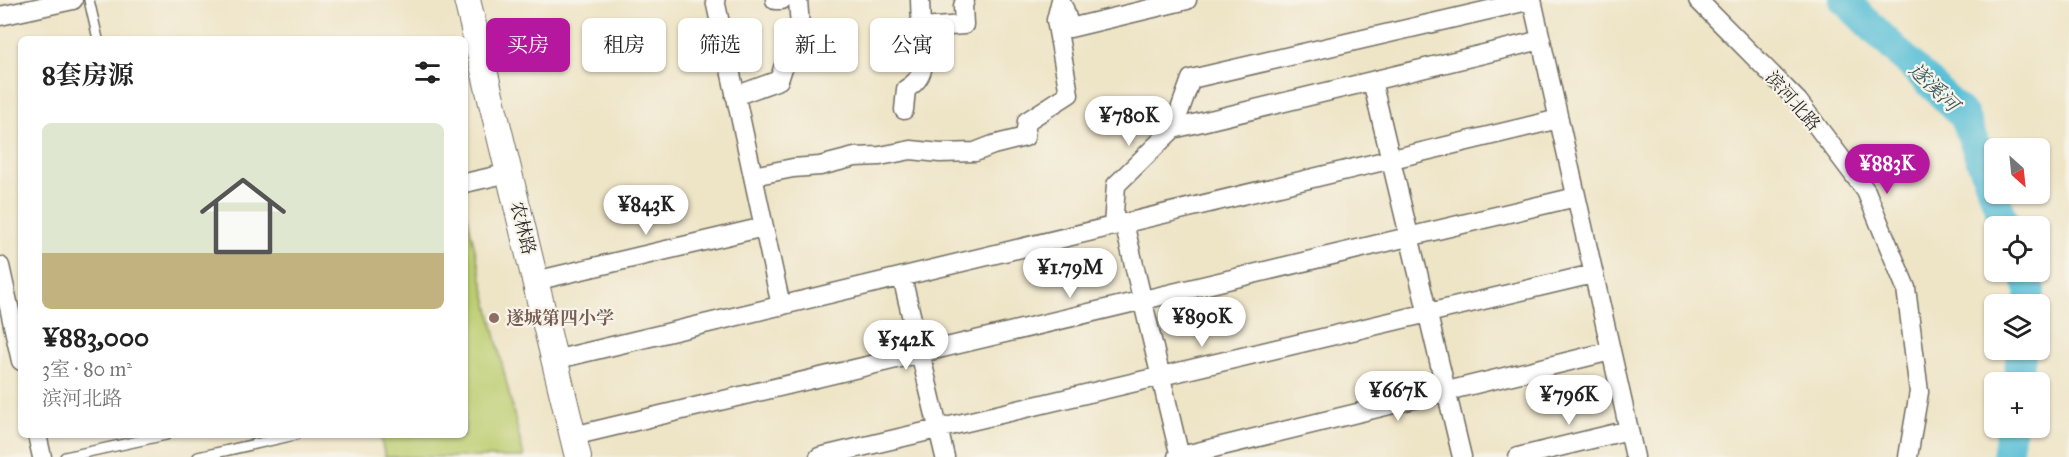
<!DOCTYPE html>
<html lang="zh">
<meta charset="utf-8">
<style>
:root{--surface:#fff;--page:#f2f2f2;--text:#222;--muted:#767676;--accent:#b5179e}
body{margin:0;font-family:"IM FELL Great Primer","Noto Serif SC",serif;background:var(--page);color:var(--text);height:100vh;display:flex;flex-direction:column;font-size:22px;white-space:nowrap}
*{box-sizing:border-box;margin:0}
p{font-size:20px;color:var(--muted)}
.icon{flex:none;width:33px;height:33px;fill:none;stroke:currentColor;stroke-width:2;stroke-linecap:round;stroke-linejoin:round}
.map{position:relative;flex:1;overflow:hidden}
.details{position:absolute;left:18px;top:36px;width:450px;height:402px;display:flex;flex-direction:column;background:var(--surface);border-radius:9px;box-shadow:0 2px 4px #0004}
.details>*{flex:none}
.guide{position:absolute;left:486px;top:18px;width:570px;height:54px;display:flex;gap:12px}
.needle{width:39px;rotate:153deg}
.controls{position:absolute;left:1984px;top:138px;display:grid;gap:12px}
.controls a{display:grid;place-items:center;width:66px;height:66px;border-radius:9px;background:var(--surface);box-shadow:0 2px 4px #0004;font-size:30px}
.price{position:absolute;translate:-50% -51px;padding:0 14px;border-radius:21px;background:#fff;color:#222;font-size:20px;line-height:39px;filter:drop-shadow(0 2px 3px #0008)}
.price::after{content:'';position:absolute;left:50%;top:36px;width:18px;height:14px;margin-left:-9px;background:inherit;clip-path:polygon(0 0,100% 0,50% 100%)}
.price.active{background:var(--accent);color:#fff}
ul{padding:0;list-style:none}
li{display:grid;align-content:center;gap:12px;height:318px;padding:0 24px}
li span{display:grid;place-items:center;height:186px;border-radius:9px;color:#555}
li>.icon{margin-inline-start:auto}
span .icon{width:108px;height:108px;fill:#fffc;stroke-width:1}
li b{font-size:26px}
h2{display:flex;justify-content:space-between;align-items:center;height:72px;padding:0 24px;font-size:26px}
.pill{padding:0 21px;border-radius:9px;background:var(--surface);box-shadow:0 2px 4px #0004;font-size:21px;line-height:54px}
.pill.active{background:var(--accent);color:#fff}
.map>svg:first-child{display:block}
</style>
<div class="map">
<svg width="2069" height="457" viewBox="0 0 2069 457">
<rect width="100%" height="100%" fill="#f7f3e8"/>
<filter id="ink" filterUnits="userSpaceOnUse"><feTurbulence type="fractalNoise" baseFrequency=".0167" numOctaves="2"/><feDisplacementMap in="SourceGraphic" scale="12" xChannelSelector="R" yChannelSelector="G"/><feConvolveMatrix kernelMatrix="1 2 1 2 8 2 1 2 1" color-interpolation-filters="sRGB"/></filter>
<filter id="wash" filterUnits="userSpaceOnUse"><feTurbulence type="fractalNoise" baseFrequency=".008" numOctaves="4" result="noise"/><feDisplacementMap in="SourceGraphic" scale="24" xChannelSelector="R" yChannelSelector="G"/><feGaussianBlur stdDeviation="1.35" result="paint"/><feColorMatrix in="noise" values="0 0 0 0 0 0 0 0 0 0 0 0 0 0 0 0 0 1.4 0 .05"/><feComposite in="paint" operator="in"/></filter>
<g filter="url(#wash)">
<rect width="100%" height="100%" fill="#eee4c6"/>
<!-- green -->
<path fill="#bccd70" stroke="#747c4e" stroke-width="1.5" d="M465 207 524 457H385L380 435H465Z"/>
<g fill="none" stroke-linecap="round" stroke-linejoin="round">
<!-- river -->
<path stroke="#5ac0d7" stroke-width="30" d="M1844 0 1964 116 2006 226
M2023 272 2030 290 2028 304
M2017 382 2022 350
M2007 457 2011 428"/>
</g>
</g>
<g filter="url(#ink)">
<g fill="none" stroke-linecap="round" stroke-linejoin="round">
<defs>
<path id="lane" d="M89 0 98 39
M65 457 166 435
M198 457 295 435"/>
<path id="street" d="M715 0 781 306
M775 0H782
M920 0 921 28 964 25 963 6 965 0
M1532 0 1635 457
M1698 0 1798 101 1866 191 1906 288 1919 392 1908 457
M1064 8 1070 28 1187 0
M0 16 73 0
M1372 81 1462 457
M735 96 779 80 783 68 801 40 798 0
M904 110 906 89C931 75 922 52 921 28
M1173 129 1541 40
M753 176 793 168 820 166 855 157 880 156 911 150 940 153 975 152 993 145 1025 137 1027 121 1069 94 1056 20 1061 0
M465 183 509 173
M1124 223 1180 457
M1113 226 1116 185 1173 129 1191 79 1532 0
M0 266 21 361
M902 277 945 457
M535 281 764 227
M554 360 1559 119
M37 435 42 457
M573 436 1576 197
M819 457 1593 274
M1177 457 1611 351
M1518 457 1629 430"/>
<path id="secondary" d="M467 0 578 457"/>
</defs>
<!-- lane casing -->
<use href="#lane" stroke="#6f6c61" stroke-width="12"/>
<!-- street casing -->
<use href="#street" stroke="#6f6c61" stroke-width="21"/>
<!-- secondary casing -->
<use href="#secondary" stroke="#6f6c61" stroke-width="28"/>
<!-- lane -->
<use href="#lane" stroke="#fff" stroke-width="9"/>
<!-- street -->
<use href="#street" stroke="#fff" stroke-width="18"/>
<!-- secondary -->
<use href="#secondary" stroke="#fff" stroke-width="26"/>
</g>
</g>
<!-- markers -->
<circle fill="#8d6e63" stroke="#f7f3e8" stroke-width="2" cx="494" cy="318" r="6"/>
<g text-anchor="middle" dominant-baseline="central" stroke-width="4.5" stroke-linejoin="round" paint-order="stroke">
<!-- street labels -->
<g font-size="18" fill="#2b2b2b" stroke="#f7f3e8">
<text transform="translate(1793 101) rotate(49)">滨河北路</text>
<text transform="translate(523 228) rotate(76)">农林路</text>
</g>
<!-- education labels -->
<g font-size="18" font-weight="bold" fill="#785e54" stroke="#f7f3e8" text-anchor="start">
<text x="506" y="318">遂城第四小学</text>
</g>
<!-- water labels -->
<g font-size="20" font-style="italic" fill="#39585f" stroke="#f7f3e8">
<text transform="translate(1934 87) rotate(44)">遂溪河</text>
</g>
</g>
</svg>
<div class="controls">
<a><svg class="needle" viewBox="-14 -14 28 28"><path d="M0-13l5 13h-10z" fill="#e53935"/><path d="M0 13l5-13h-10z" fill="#767676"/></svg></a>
<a><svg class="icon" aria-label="locate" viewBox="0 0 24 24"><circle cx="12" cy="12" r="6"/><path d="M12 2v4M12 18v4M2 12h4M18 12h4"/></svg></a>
<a><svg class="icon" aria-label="layers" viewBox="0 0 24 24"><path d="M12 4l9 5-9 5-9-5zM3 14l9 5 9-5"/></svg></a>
<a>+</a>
</div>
<b class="price" style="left:1129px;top:147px">¥780K</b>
<b class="price active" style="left:1887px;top:195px">¥883K</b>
<b class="price" style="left:646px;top:236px">¥843K</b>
<b class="price" style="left:1070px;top:299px">¥1.79M</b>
<b class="price" style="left:1202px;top:348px">¥890K</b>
<b class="price" style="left:906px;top:371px">¥542K</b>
<b class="price" style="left:1398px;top:422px">¥667K</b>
<b class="price" style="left:1569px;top:426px">¥796K</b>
<div class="guide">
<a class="pill active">买房</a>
<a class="pill">租房</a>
<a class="pill">筛选</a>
<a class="pill">新上</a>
<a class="pill">公寓</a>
</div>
<section class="details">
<h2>8套房源<svg class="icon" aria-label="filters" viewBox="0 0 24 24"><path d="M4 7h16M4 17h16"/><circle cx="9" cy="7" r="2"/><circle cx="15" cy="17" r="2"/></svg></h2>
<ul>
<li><span style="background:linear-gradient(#dfe7d0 70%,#c2b280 0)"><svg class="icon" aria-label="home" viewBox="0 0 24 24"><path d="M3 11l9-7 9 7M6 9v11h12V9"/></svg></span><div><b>¥883,000</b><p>3室 · 80 m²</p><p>滨河北路</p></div></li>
</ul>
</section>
</div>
